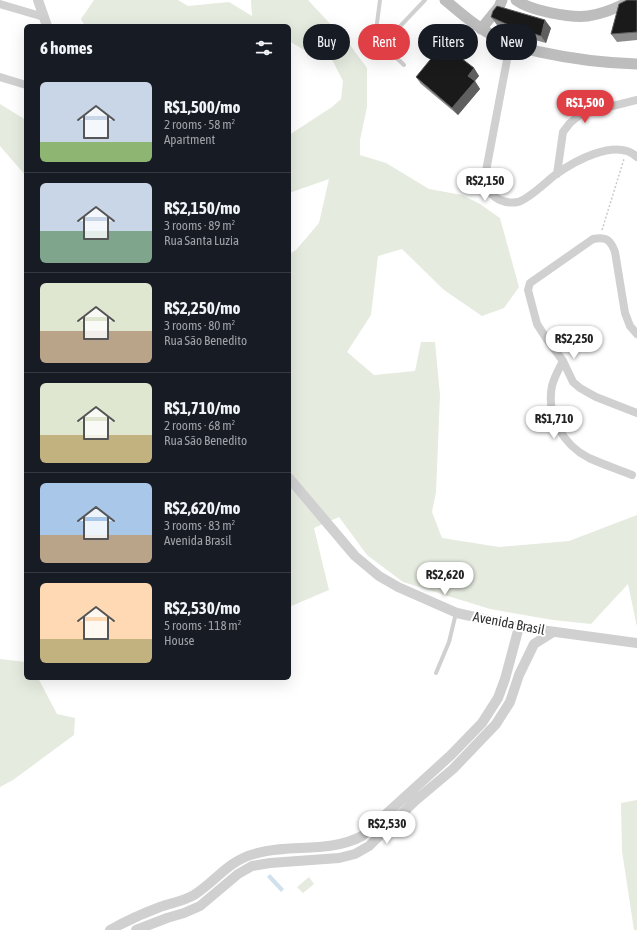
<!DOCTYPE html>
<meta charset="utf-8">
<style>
:root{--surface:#171b24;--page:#242831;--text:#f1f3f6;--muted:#9ea1a6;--line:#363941;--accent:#e03f46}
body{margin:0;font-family:"Asap Condensed",sans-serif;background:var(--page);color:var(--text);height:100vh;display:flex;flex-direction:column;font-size:15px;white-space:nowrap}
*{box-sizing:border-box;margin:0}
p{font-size:13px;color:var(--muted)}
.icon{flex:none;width:22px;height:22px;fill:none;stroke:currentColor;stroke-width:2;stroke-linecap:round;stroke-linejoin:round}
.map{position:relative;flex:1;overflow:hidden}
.panel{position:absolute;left:24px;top:24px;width:267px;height:656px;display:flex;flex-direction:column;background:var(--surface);border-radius:6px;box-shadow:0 4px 16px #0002}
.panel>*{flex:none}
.hud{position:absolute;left:303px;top:24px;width:274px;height:36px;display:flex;gap:8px}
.price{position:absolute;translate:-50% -34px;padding:0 9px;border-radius:14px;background:#fff;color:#222;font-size:13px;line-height:26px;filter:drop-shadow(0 1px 2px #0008)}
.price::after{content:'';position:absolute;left:50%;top:24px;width:12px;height:9px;margin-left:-6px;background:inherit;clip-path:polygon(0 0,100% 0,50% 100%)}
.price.active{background:var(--accent);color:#fff}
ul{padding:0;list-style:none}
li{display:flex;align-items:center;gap:12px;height:100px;padding:0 16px}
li+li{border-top:1px solid var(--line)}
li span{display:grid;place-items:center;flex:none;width:112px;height:80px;border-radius:6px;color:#555}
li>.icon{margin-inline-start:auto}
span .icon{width:48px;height:48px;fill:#fffc;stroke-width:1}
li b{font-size:17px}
h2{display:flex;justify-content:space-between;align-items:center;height:48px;padding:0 16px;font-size:17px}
.tag{padding:0 14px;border-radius:18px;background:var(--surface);box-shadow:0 4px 16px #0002;font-size:14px;line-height:36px}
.tag.active{background:var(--accent);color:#fff}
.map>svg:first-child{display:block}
</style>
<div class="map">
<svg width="637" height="930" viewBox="0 0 637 930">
<rect width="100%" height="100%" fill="#fff"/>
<!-- green -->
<path fill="#e5ebdf" d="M94 0H178L188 6 229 2 252 16 251 0H308L350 45 367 68V107L360 140V155L386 163 429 189 462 195 480 204 500 218 519 287 504 308 482 316 444 290 402 249 378 256 371 315 347 352 374 375 415 371 421 342H435L440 395 436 492 432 512 442 538 499 547 569 541 637 515V627L628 584 591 624 553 620 490 609 403 582 367 555 339 517 314 528 329 590 289 607V254L296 250 319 223 329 179 289 193V135L332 107 341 99 343 81 323 42 304 50 289 41V26H85L81 19Z
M0 104 26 120V176L0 146Z
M0 659 26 662V678H38L57 714 75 718 74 735 13 780 0 787Z
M637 800V930H634L622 851 621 803Z
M309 877 314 884 303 893 297 887Z"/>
<!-- water -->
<path fill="#d0e1ed" d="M270 874 284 889 281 892 267 877Z"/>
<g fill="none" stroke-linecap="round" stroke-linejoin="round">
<!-- path -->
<path stroke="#cacaca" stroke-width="1.5" stroke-dasharray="2 2" stroke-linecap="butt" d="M602 230 624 159"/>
<!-- service -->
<path stroke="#d0d0d0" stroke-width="4" d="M377 23 380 0
M404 65 388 50V39L425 0
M436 673 449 642 456 613"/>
<!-- minor -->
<path stroke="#d0d0d0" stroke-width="8" d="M0 4 44 17
M510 44 486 171C486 176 486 182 487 187 492 199 505 204 518 202 529 199 546 182 555 175 573 162 616 137 637 157
M0 77 26 85
M557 174 563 132 570 123 581 114 637 100
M637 334 630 326 625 313 615 252C611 241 607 236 593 239L530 283 528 290 537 324 546 338 563 361 573 382 580 388 596 397 637 413
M563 361C559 369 554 377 552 386 546 415 563 445 589 458 602 464 617 469 632 475"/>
<!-- tertiary -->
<path stroke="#d0d0d0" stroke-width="10" d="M38 0 47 26
M289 478 355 556 379 576 398 587 457 613 519 627 637 643
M110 930C128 920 141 914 160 907 171 903 184 901 194 895 216 881 228 861 254 854 289 843 328 854 362 836L451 755 482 723 498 698 505 679 519 627
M136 930 167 918 184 913 200 906 238 874 252 866 270 863 339 858 355 854 369 846 415 801 453 769 496 724 510 702 519 675 534 644 553 632"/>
<!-- secondary -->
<path stroke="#bdbdbd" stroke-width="11" d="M445 0C465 17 486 35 511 44 520 48 530 50 540 52 572 59 604 63 637 64
M516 0C531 11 570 18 588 16 603 14 619 7 632 0
M481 29 499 7 502 0"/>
</g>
<!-- wall -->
<path fill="#8c8c8c" d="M637 0V40L617 42 611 34Z
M491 17 551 28 546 43 520 36 497 25Z
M474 68 479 76 475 81 480 89 458 115 421 84 416 77Z"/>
<!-- shaded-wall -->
<path fill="#5f5f5f" d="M545 20 551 28 546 43 541 36Z
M474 68 479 76 473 83 468 76Z
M475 81 480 89 458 115 452 108Z"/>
<!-- building -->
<path fill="#1a1a1a" stroke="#5f5f5f" d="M627 0H637V32L611 34 619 4Z
M497 6 545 20 541 36 515 28 491 17 493 11Z
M443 44 474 68 468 76 475 81 452 108 416 77Z"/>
<g text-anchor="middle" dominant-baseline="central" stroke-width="4" stroke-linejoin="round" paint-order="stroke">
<!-- street labels -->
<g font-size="14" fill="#333" stroke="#fff">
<text transform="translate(509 623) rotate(11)">Avenida Brasil</text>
</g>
</g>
</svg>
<b class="price active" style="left:585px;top:124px">R$1,500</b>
<b class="price" style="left:485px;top:202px">R$2,150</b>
<b class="price" style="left:574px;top:360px">R$2,250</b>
<b class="price" style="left:554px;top:440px">R$1,710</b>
<b class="price" style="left:445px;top:596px">R$2,620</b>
<b class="price" style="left:387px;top:845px">R$2,530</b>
<div class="hud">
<a class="tag">Buy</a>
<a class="tag active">Rent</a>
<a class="tag">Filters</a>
<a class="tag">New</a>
</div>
<section class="panel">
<h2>6 homes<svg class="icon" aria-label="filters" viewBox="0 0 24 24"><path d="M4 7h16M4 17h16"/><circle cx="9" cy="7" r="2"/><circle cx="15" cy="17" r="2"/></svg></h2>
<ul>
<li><span style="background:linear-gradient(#c9d6e8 75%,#8fb573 0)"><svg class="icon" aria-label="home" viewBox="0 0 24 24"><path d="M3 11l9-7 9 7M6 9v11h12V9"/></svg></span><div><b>R$1,500/mo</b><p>2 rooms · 58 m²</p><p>Apartment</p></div></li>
<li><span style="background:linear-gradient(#c9d6e8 60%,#7fa58c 0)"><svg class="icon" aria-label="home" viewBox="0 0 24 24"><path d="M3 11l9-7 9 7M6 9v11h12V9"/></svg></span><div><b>R$2,150/mo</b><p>3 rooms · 89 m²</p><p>Rua Santa Luzia</p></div></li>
<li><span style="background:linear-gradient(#dfe7d0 60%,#b9a48a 0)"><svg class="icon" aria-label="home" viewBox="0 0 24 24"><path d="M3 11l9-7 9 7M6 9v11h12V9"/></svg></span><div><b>R$2,250/mo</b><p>3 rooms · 80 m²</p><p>Rua São Benedito</p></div></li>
<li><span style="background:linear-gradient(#dfe7d0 65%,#c2b280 0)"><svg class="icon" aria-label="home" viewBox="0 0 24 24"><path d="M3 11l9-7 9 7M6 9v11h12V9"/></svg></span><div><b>R$1,710/mo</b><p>2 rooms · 68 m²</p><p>Rua São Benedito</p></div></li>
<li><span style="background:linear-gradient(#a9c7e8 65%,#b9a48a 0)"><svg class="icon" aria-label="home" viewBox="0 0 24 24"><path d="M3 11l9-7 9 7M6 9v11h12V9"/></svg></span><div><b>R$2,620/mo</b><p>3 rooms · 83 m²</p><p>Avenida Brasil</p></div></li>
<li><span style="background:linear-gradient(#ffd9b3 70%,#c2b280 0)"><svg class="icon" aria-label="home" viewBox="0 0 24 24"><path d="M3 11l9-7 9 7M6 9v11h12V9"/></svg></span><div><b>R$2,530/mo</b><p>5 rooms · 118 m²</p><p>House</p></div></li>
</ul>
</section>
</div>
